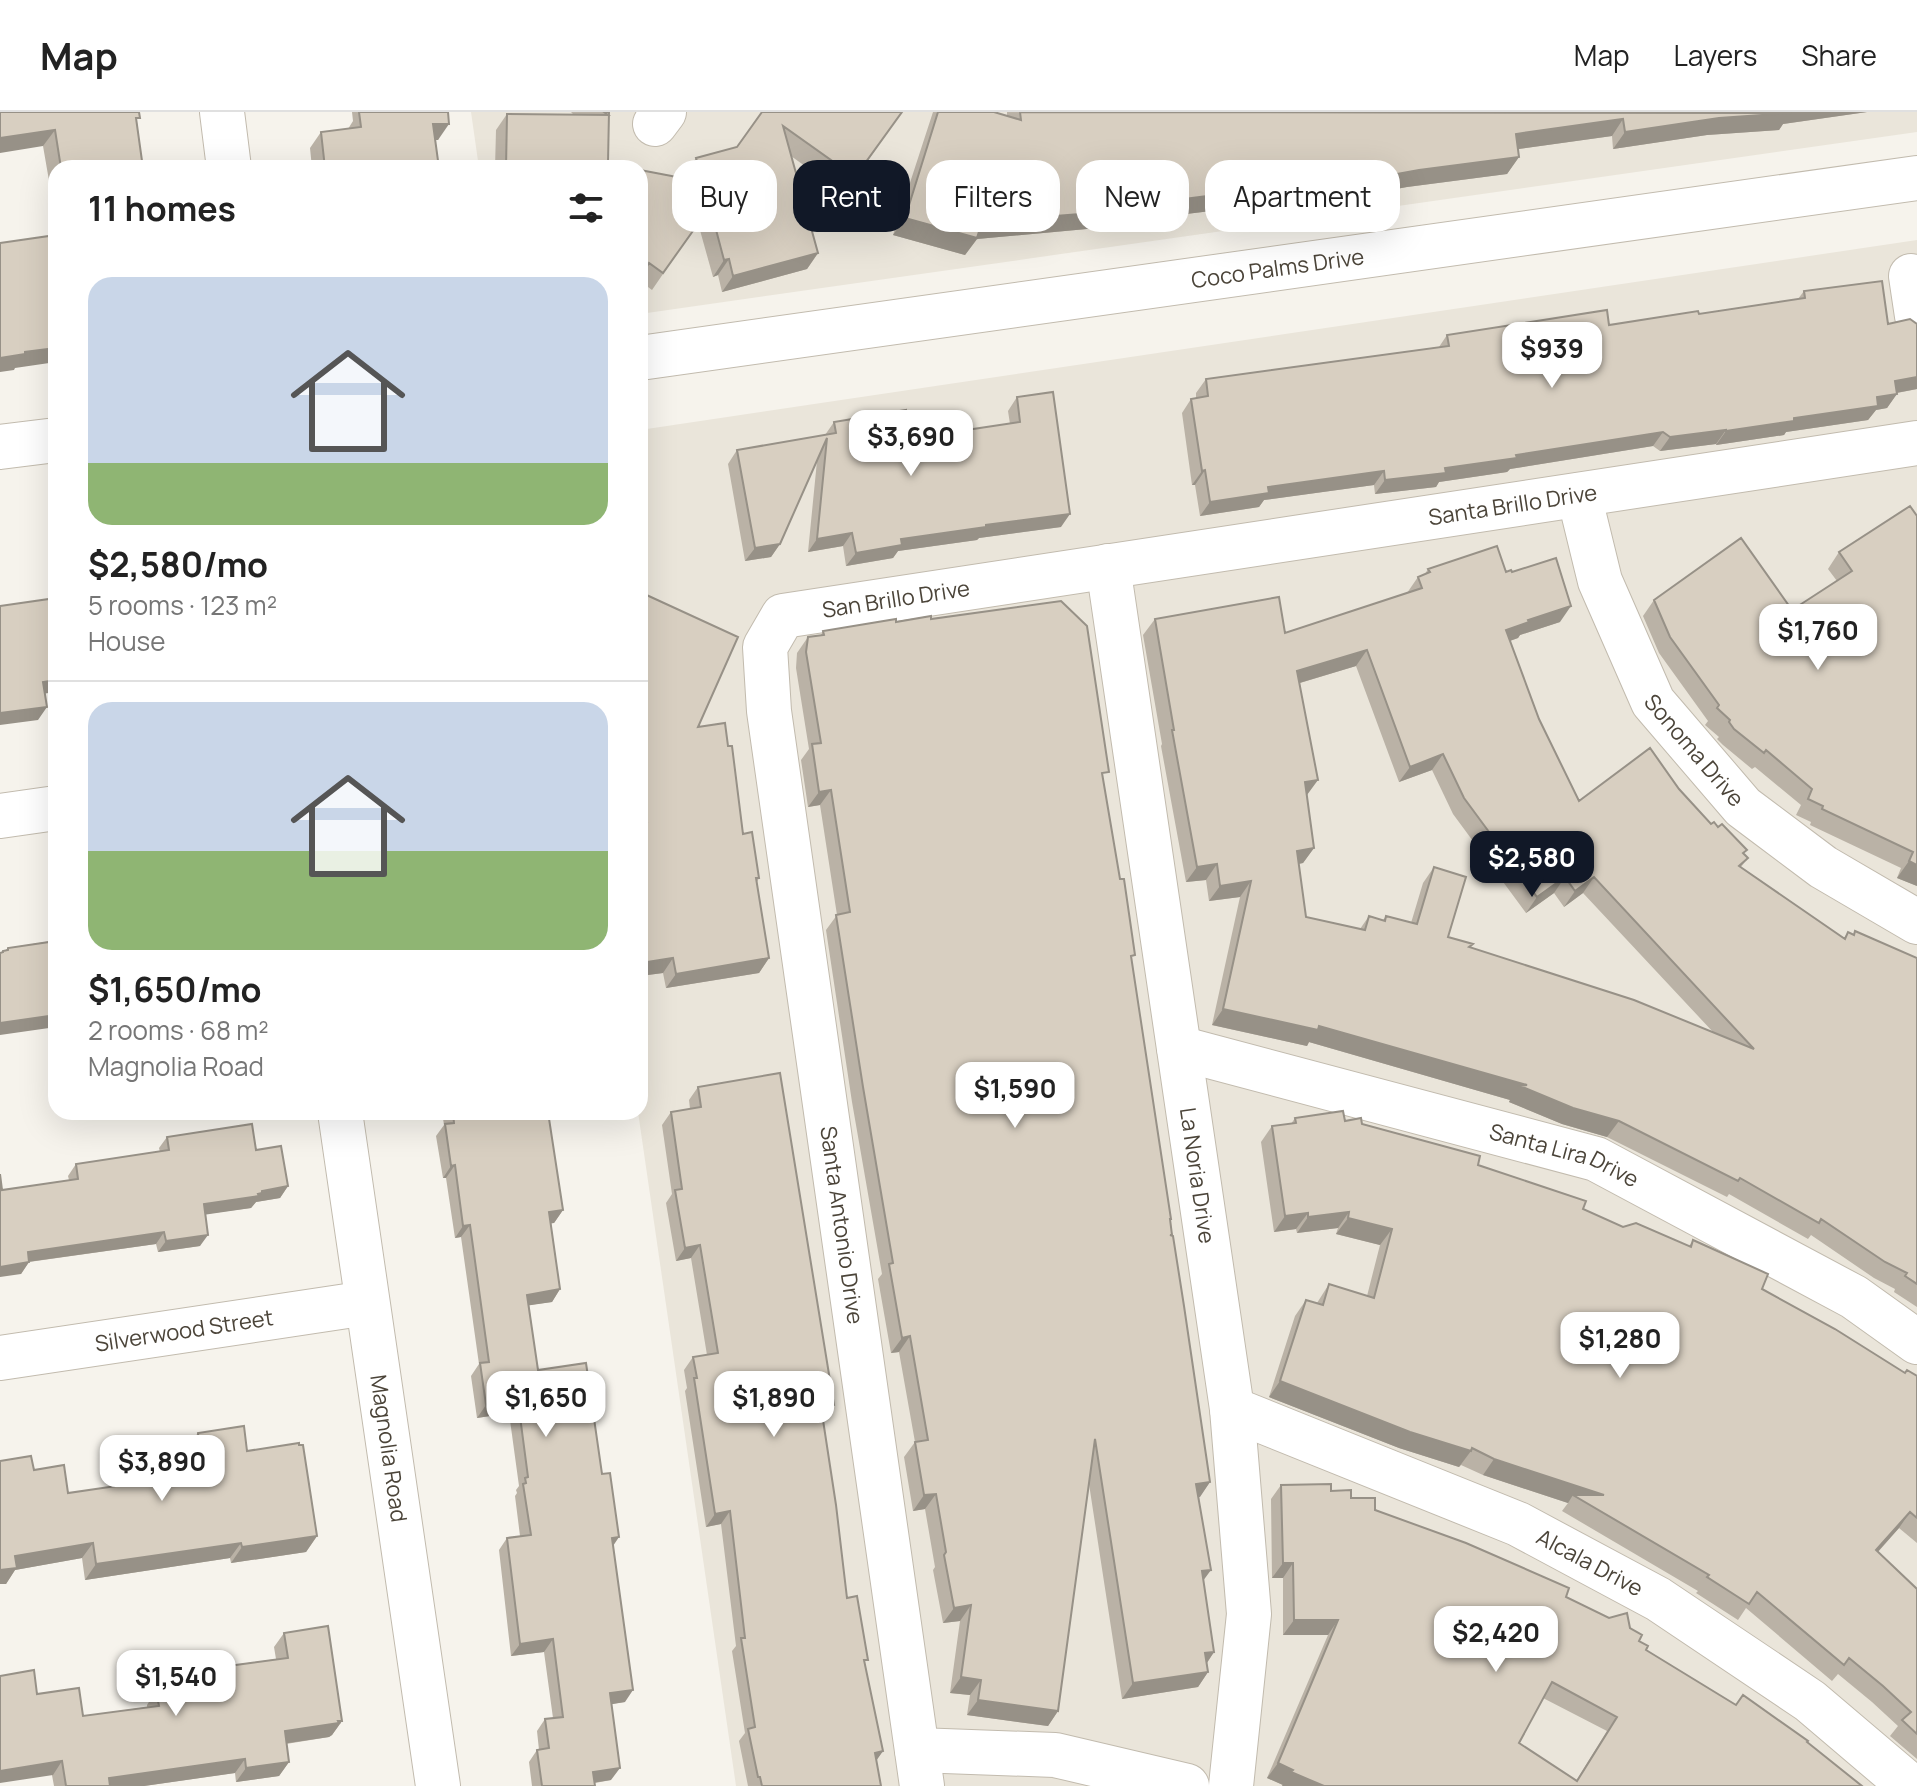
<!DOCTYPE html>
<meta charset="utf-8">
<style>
:root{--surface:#fff;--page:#f2f2f2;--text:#222;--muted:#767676;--line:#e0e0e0;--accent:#111827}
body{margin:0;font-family:Manrope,sans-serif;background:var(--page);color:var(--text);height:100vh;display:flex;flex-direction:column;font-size:30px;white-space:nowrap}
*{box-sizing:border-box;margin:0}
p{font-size:26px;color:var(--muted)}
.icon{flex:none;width:44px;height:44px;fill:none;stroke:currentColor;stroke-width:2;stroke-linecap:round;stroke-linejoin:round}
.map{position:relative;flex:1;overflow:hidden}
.sheet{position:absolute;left:48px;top:48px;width:600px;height:960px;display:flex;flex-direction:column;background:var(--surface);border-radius:24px;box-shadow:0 8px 32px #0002}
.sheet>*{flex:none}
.banner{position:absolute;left:672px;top:48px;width:760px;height:72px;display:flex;gap:16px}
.price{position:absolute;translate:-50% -68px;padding:0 18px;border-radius:16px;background:#fff;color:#222;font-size:26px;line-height:52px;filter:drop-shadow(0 2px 4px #0008)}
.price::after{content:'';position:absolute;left:50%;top:48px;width:24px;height:18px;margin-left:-12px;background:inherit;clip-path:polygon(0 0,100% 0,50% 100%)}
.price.active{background:var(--accent);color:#fff}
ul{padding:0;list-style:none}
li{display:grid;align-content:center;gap:16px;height:424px;padding:0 40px}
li+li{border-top:2px solid var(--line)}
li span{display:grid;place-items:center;height:248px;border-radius:24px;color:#555}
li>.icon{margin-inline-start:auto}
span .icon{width:144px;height:144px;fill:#fffc;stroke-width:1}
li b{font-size:34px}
h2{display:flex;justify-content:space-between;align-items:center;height:96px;padding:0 40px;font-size:34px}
.chip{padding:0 28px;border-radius:24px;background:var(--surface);box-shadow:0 8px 32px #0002;font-size:28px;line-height:72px}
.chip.active{background:var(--accent);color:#fff}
header{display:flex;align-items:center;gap:48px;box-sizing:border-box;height:112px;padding:0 40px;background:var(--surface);border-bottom:2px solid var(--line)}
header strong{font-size:38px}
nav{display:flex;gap:44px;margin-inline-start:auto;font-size:28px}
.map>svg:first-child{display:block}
</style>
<header>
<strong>Map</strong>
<nav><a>Map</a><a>Layers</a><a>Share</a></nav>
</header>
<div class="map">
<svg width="1917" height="1674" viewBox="0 0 1917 1674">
<rect width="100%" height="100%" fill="#f6f3ec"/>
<!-- residential -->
<path fill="#eae5da" d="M471 0H1917V20L640 202V56H479Z
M1917 128V1674H736L638 1000H640V318Z"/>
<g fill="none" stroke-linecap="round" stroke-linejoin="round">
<defs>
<g id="minor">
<path d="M222 0 229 56"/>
<path d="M655 12 664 0"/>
<path d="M1911 164 1917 204"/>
<path id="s1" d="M640 246 1917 66"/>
<path d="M0 335 56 328"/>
<path id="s2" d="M1579 383 1600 469 1653 590 1743 695 1823 755 1917 810"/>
<path id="s3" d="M1108 454 1232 1297 1249 1502 1231 1674"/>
<path d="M0 704 56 696"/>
<path id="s4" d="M1179 936 1596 1047 1854 1185 1917 1230"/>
<path id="s5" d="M340 1000 438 1674"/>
<path id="s6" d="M0 1246 367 1191"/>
<path id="s7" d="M1232 1297 1518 1412 1658 1487 1810 1589 1910 1674"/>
<path d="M917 1638 1055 1643 1187 1674"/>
<path id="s8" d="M922 1674 769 599 765 535 783 504 1917 331"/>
</g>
</defs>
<!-- minor casing -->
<use href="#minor" stroke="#c2bbae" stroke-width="46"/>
<!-- minor -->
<use href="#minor" stroke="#fff" stroke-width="44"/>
</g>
<!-- wall -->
<path fill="#bab2a6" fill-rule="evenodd" d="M0 0 137 10 143 56H56V109L43 34Z
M352 0H448L438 28H435L439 56H312L310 36 321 20 348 17 353 9Z
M571 0H609L608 51 631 56H495L496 18 507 2 574 3Z
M762 0H902L844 82 791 44 818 141 807 157 722 180 718 163 713 165 698 111 652 178 640 169V58L686 67 685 62 696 46 737 35Z
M933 0H995L1007 4V0H1867L1783 12 1779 18 1707 23 1613 37 1612 24 1518 37 1519 45 1507 62 1407 75 1341 87V84L1319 88V85L1219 101V98L1145 107 1141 112 977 127 965 143 893 123Z
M1804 179 1888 212 1917 277 1897 281 1887 296 1876 298 1868 308 1786 320 1784 323 1716 333V332L1660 339 1653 334 1510 357 1507 360 1439 370 1436 375 1375 382 1374 373 1264 388 1259 395 1200 404 1195 373H1192L1182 301 1191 287 1196 286V281L1206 267 1439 235 1447 223 1609 213 1699 202 1798 187Z
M1017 285 1061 415 979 426 977 428 898 439 893 446 846 454 843 434 808 440 817 349 780 432 771 445 745 449 728 352 737 338 825 323 834 310 908 317 913 326 1010 312 1008 299Z
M1917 404V774L1897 766 1901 756 1810 713 1811 710 1796 703 1801 693 1755 655 1752 657 1723 633 1717 627 1719 625 1705 613 1708 609 1659 541 1643 504 1654 488 1792 498 1837 469 1828 457 1839 440Z
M1428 457 1512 460 1560 510 1520 523 1518 526 1510 529 1539 607 1579 689 1679 677 1711 712 1748 746 1741 755 1844 826 1848 820 1853 823 1855 819 1917 846V1195L1894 1180 1895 1177 1874 1166 1811 1123 1808 1127 1729 1082 1727 1085 1607 1025 1562 1012 1509 990 1510 988 1309 930 1307 934 1212 913 1240 785 1209 789 1206 768 1186 770 1161 634 1162 632 1143 523 1155 507 1285 521 1407 481 1418 465 1425 462ZM1356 554 1399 670 1432 658 1453 702 1526 801 1554 781 1564 795 1583 781 1713 920 1471 836 1473 832 1448 825 1434 755 1423 771 1411 811 1386 804 1383 808 1369 804 1360 817 1306 805 1299 752 1303 751 1314 736 1307 683 1300 571Z
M640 480 698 615 728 634 743 722 759 766 757 770 769 846 759 861 666 876 663 861 640 864Z
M931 507 1103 668 1210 1370 1199 1385 1203 1469 1214 1540 1207 1551 1208 1560 1198 1575 1122 1587 1089 1372 1058 1599 1048 1614 967 1603 970 1583 950 1581 960 1509 943 1511 933 1458 935 1455 925 1397 913 1399 904 1345 915 1330 899 1240 891 1241 878 1167 882 1162 852 990 826 818 837 803 820 693 808 695 801 648 809 637 796 556 797 541 808 525 821 523 823 519 896 510Z
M56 800V915L2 841 8 836 51 829 49 811Z
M698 975 825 1306H822L847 1486 865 1552 883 1639 876 1648 881 1674H748L739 1629 745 1621 732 1539 736 1534 721 1412 706 1415 685 1279 687 1276 684 1258 693 1245 707 1243 691 1146 676 1149 666 1091 672 1082 662 1013 671 1000 690 997 689 988Z
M442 1000H548L563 1098 554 1111H551L560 1177 552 1190 529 1193 538 1258 602 1362 613 1434 625 1590 611 1592V1668L595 1671V1674H532L529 1650 537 1638H539L537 1619 545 1607 553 1606 544 1540 511 1544 499 1438 507 1426 520 1424 515 1384 517 1381 516 1378 519 1374 509 1301 477 1306 471 1264 479 1252 461 1125 455 1126 446 1066H443L436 1024 444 1013Z
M1295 1006 1345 1009 1362 1012 1478 1053 1623 1115 1689 1134 1693 1128 1762 1177 1905 1261 1917 1264V1431L1899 1416 1878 1440 1917 1477V1647L1890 1624 1898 1614 1872 1590 1838 1562 1832 1569 1746 1496 1738 1508 1696 1481 1698 1479 1562 1399 1568 1391 1483 1363 1461 1353 1459 1355 1399 1336 1269 1285 1295 1204 1306 1188 1317 1191 1329 1172 1367 1184 1380 1133 1336 1122 1338 1116 1297 1121 1296 1117 1274 1120 1261 1030 1272 1014 1291 1012Z
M167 1025 256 1038 288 1074 280 1086 256 1090 251 1096 205 1102 200 1134 158 1140 156 1132 29 1150 21 1162 2 1078 69 1068 68 1064 76 1052 160 1040 159 1036Z
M198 1321 247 1339 317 1424 306 1440 231 1451 230 1446 85 1468 82 1446 15 1458 6 1472H0V1349L34 1358 68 1381 131 1372 129 1355 140 1339 189 1332Z
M1281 1373 1331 1379 1351 1386 1566 1485 1630 1516 1646 1538 1736 1593 1807 1630 1862 1674H1282L1283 1673 1267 1666 1328 1523H1283V1466H1272L1271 1387ZM1543 1586 1607 1619 1576 1669 1519 1631Z
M284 1521 342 1609 332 1623 329 1625 286 1632 289 1650 279 1664 236 1670 235 1661 144 1674H54L37 1582 83 1604 147 1595V1593L156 1579 168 1577 167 1573 177 1559 213 1556 276 1547 274 1535Z"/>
<!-- shaded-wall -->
<path fill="#979187" d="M1787 0H1867L1783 12 1779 18 1707 23 1613 37 1625 20 1719 6Z
M1623 7 1612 24 1504 39 1516 22Z
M433 12H449L438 28H422Z
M55 18 43 34 0 41V26Z
M1519 45 1507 62 1407 75 1341 87 1353 70 1419 58Z
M1353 67 1341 84 1319 88 1331 71Z
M1330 68 1319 85 1219 101 1231 84Z
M1230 81 1219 98 1145 107 1141 112 977 127 965 143 893 123 905 106 982 110Z
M818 141 807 157 722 180 733 164Z
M729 147 718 163 713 165 724 148Z
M56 236V250L15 256 14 258 0 260V246L25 240Z
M1917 265V277L1885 283 1895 269Z
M1897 282 1887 296 1876 298 1868 308 1786 320 1784 323 1716 333 1726 319 1794 306 1877 285Z
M1726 318 1716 332 1660 339 1670 325Z
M1663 320 1653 334 1510 357 1507 360 1439 370 1436 375 1375 382 1385 368 1516 343Z
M1205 358 1195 373H1192L1202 359Z
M1384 359 1374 373 1264 388 1259 395 1200 404 1210 390 1268 375Z
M1070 402 1061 415 979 426 977 428 898 439 893 446 846 454 856 441 901 427 986 413Z
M852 421 843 434 808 440 817 427Z
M780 432 771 445 745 449 755 436Z
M1571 494 1560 510 1520 523 1518 526 1495 534 1506 518 1528 508Z
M1367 538 1356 554 1286 575 1297 559Z
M56 568V580L34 583 43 570Z
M47 595 38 608 0 613V601Z
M1443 642 1432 658 1399 670 1410 655Z
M1318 668 1307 683 1305 670Z
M831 678 820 693 808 695 819 680Z
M1314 736 1303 751 1286 754 1297 739Z
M1909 749 1917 753V774L1897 766Z
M1217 752 1206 768 1186 770 1197 755Z
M1565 765 1554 781 1526 801 1537 785Z
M1594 765 1583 781 1564 795 1575 779Z
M1251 769 1240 785 1209 789 1220 774Z
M673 846 663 861 640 864V853L641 851Z
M769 846 759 861 666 876 676 862Z
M1223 897 1319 914 1527 973 1619 1009 1607 1025 1562 1012 1509 990 1510 988 1309 930 1307 934 1212 913Z
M56 903V915L0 923V911Z
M455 1053 446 1066H443L451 1054Z
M288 1074 280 1086 256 1090 251 1096 196 1104 204 1092Z
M563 1098 554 1111 541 1113 549 1100Z
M1349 1100 1338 1116 1297 1121 1308 1105Z
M1308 1101 1296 1117 1274 1120 1285 1104Z
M1348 1106 1392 1117 1380 1133 1336 1122Z
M470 1113 461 1125 455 1126 463 1114Z
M164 1120 156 1132 20 1151 28 1140Z
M208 1123 200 1134 158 1140 166 1129Z
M700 1133 691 1146 676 1149 685 1136Z
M29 1150 21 1162 0 1165V1155Z
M560 1177 552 1190 518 1195 527 1183Z
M910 1224 899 1240 891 1241 902 1226Z
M1280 1269 1471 1339 1459 1355 1399 1336 1269 1285Z
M518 1289 509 1301 477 1306 486 1293Z
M834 1293 825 1306 812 1308 821 1295Z
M1494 1347 1604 1383H1573L1568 1391 1483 1363Z
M1210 1370 1200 1385 1186 1387 1196 1372Z
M936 1382 925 1397 913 1399 924 1383Z
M730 1399 721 1412 706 1415 715 1402Z
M1910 1400 1899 1416 1865 1454 1876 1438Z
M317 1424 306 1440 231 1451 242 1435Z
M619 1425 611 1437 612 1426Z
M93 1431 82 1446 15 1458 6 1472H0V1458L15 1444Z
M241 1431 230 1446 85 1468 96 1452Z
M1283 1451H1293L1283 1466H1272Z
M1211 1458 1200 1473 1202 1459Z
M971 1493 960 1509 943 1511 954 1496Z
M1294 1508H1338L1328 1523H1283Z
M553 1527 544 1540 511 1544 520 1532Z
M1214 1540 1204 1555 1205 1541Z
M1208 1560 1198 1575 1122 1587 1133 1571Z
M961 1565 981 1568 970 1583 950 1581Z
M633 1578 625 1590 601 1594 610 1581Z
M978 1588 1058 1599 1048 1614 967 1603Z
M338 1609H342L332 1623 329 1625 275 1633 285 1619Z
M883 1639 874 1652 875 1641Z
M245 1647 235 1661 144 1674H104L109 1666Z
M62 1649 53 1663 0 1671V1659Z
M289 1650 279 1664 236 1670 246 1656Z
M1278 1651 1293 1658 1283 1673 1267 1666Z
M620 1656 611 1668 585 1672 593 1660Z
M1291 1660 1324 1674H1282Z"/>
<!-- building -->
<path fill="#d8cfc1" stroke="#979187" stroke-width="2" fill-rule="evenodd" d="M0 0H139L140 6H136L143 56H61L55 18 0 26Z
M359 0H448L449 12H433L439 56H325L321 20 361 15Z
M604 0H609L608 51 631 56H506L507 2 608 3Z
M762 0H902L855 65 783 14 818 141 733 164 729 147 724 148 710 95 663 161 649 151 640 165V58L703 70 696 46 737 35Z
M938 0H994L1021 8 1020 0 1791 1 1719 6 1625 20 1623 7 1516 22 1519 45 1419 58 1353 70V67L1331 71 1330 68 1231 84 1230 81 1152 91 1153 96 982 110 977 126 905 106Z
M56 123V236L25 240V242L0 246V131Z
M1882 169 1888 212 1910 207 1917 212V265L1895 269 1897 282 1877 285 1878 294 1794 306V309L1726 319V318L1670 325 1663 320 1516 343 1517 346 1445 356 1446 361 1385 368 1384 359 1268 375 1269 381 1210 390 1205 358 1202 359 1191 287 1208 284 1206 267 1449 234 1447 223 1607 198 1609 213 1698 199 1699 202 1805 186 1804 179Z
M1053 280 1070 402 986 413V415L901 427 902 433 856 441 852 421 817 427 827 326 780 432 755 436 737 338 836 321 834 310 906 298 908 317 912 316 913 326 1020 310 1017 285Z
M1910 394 1917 404V753L1909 749 1913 740 1822 697 1823 694 1808 687 1812 677 1766 638 1764 641 1734 617 1729 610 1730 608 1717 596 1719 593 1670 525 1654 488 1741 426 1792 498 1852 459 1839 440Z
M1497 434 1506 460 1511 458 1512 460 1556 446 1571 494 1528 508 1529 510 1506 518 1539 607 1579 689 1650 636 1679 677 1711 712 1714 710 1718 715 1722 712 1747 738 1743 741 1748 746 1739 754 1845 827 1848 820 1854 823 1855 819 1917 846V1172L1905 1164 1907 1161 1885 1150 1821 1107 1819 1111 1740 1066 1738 1069 1619 1009 1573 996 1520 974 1527 973 1319 914 1318 918 1223 897 1251 769 1220 774 1217 752 1197 755 1172 618H1174L1155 507 1279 485 1285 521 1422 476 1418 465 1430 460 1428 457ZM1367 538 1410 655 1443 642 1464 686 1537 785 1565 765 1575 779 1594 765 1754 937 1634 888 1469 835 1473 832 1448 825 1466 765 1434 755 1417 812 1386 804 1385 809 1369 804 1365 818 1306 805 1297 739 1314 736 1305 670 1318 668 1297 559Z
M640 480 738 525 698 615 725 611 728 634H732L743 722 752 720 759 766H756L769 846 676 862 673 846 641 851 640 843V711L647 710 640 661Z
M56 486V568L43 570 47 595 0 601V494Z
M1061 489 1087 514 1109 660 1102 661 1120 767H1124L1135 843 1131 844 1171 1107H1170L1172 1123H1170L1173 1124 1184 1194 1210 1370 1196 1372 1211 1458 1202 1459 1214 1540 1205 1541 1208 1560 1133 1571 1095 1327 1058 1599 978 1588 981 1568 961 1565 971 1493 954 1496 944 1443 946 1440 936 1382 924 1383 915 1330 928 1328 910 1224 902 1226 889 1152 893 1151 863 975 836 803 850 800 831 678 819 680 812 632 821 631 806 540 808 525 824 523 823 519 896 507V510L931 504V507Z
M56 829V903L0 911V841L3 840V839L8 838V836Z
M780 961 834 1293 821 1295 836 1393 847 1486 857 1484 868 1548H864L883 1639 875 1641 881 1674H762L760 1665H758L748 1617 755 1615 741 1526H745L730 1399 715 1402 694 1266H697L693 1245 718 1241 700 1133 685 1136 675 1078 682 1077 671 1000 701 995 698 975Z
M1343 999 1345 1009 1361 1006 1362 1012 1480 1044 1478 1053 1586 1089 1583 1097 1623 1115 1636 1111 1691 1135 1693 1128 1768 1162 1762 1177 1835 1217 1905 1261 1907 1258 1917 1264V1406L1910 1400 1876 1438 1917 1477V1622L1902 1608 1911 1600 1883 1574 1849 1546 1844 1553 1757 1480 1749 1492 1707 1465 1709 1463 1573 1383H1604L1494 1347 1472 1336 1471 1339 1410 1320 1280 1269 1306 1188 1323 1193 1329 1172 1374 1186 1392 1117 1348 1106 1349 1100 1308 1105V1101L1285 1104 1272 1014 1296 1011 1295 1006Z
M453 1000H548L563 1098 549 1100 560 1177 527 1183 538 1258 586 1251 602 1362 610 1361 619 1425 612 1426 633 1578 610 1581 620 1656 593 1660 595 1674H542L537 1638 549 1636 545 1607 563 1605 553 1527 520 1532 507 1426 531 1423 523 1372 526 1371 525 1366 528 1365 518 1289 486 1293 480 1251 489 1250 470 1113 463 1114 455 1053 451 1054 445 1012 454 1011Z
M252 1012 256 1038 281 1034 288 1074 262 1079V1081L258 1082 259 1084 204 1092 208 1123 166 1129 164 1120 28 1140 29 1150 0 1155V1062L2 1078 78 1067 76 1052 169 1038 167 1025Z
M244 1314 247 1339 299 1331V1333H303L317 1424 242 1435 241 1431 96 1452 93 1431 15 1444 17 1456 0 1458V1349L31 1344 34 1358 64 1353 68 1381 144 1370 140 1339 199 1331 198 1321Z
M1331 1372V1379L1351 1378V1386H1375V1398L1466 1431 1569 1476 1566 1485 1609 1506 1627 1501 1630 1516 1642 1523 1639 1529 1648 1534 1646 1538 1736 1593 1743 1583 1808 1629 1807 1630 1862 1674H1324L1291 1660 1293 1658 1278 1651 1338 1508H1294L1293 1451H1283L1281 1373ZM1552 1570 1617 1605 1577 1669 1519 1631Z
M328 1514 342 1609H338L339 1611 285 1619 289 1650 246 1656 245 1647 109 1666 110 1674H66L62 1649 0 1659V1564L34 1558 37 1582 79 1576 83 1604 159 1594 156 1579 180 1576 177 1559 213 1553V1556L288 1546 284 1521Z"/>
<g text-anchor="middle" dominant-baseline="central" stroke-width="8" stroke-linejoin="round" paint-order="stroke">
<!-- street labels -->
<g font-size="22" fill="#4b4439" stroke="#fff">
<text stroke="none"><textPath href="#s1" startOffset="644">Coco Palms Drive</textPath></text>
<text stroke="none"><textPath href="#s8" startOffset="1924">Santa Brillo Drive</textPath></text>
<text stroke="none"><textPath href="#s8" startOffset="1300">San Brillo Drive</textPath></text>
<text stroke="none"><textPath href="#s2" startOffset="284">Sonoma Drive</textPath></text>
<text stroke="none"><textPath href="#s4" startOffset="400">Santa Lira Drive</textPath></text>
<text stroke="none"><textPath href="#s3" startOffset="616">La Noria Drive</textPath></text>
<text transform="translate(842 1113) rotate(82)">Santa Antonio Drive</text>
<text stroke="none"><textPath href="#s6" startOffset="186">Silverwood Street</textPath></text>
<text stroke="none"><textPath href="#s5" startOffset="340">Magnolia Road</textPath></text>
<text stroke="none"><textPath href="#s7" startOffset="390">Alcala Drive</textPath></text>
</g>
</g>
</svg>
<b class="price" style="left:1552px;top:278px">$939</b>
<b class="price" style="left:911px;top:366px">$3,690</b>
<b class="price" style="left:1818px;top:560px">$1,760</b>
<b class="price active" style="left:1532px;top:787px">$2,580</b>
<b class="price" style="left:1015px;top:1018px">$1,590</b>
<b class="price" style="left:1620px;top:1268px">$1,280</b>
<b class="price" style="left:546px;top:1327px">$1,650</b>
<b class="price" style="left:774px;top:1327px">$1,890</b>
<b class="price" style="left:162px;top:1391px">$3,890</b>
<b class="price" style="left:1496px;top:1562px">$2,420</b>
<b class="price" style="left:176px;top:1606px">$1,540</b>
<div class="banner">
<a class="chip">Buy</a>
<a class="chip active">Rent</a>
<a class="chip">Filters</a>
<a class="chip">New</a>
<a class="chip">Apartment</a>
</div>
<section class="sheet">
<h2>11 homes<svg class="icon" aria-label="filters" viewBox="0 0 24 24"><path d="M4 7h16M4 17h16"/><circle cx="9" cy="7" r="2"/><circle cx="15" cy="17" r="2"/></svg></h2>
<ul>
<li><span style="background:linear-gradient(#c9d6e8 75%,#8fb573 0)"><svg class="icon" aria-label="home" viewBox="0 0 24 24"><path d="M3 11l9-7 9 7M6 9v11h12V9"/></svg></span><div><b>$2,580/mo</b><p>5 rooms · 123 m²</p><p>House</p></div></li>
<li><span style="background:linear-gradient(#c9d6e8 60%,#8fb573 0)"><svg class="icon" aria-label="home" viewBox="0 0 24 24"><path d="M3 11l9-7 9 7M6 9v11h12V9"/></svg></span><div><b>$1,650/mo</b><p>2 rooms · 68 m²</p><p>Magnolia Road</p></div></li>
</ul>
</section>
</div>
